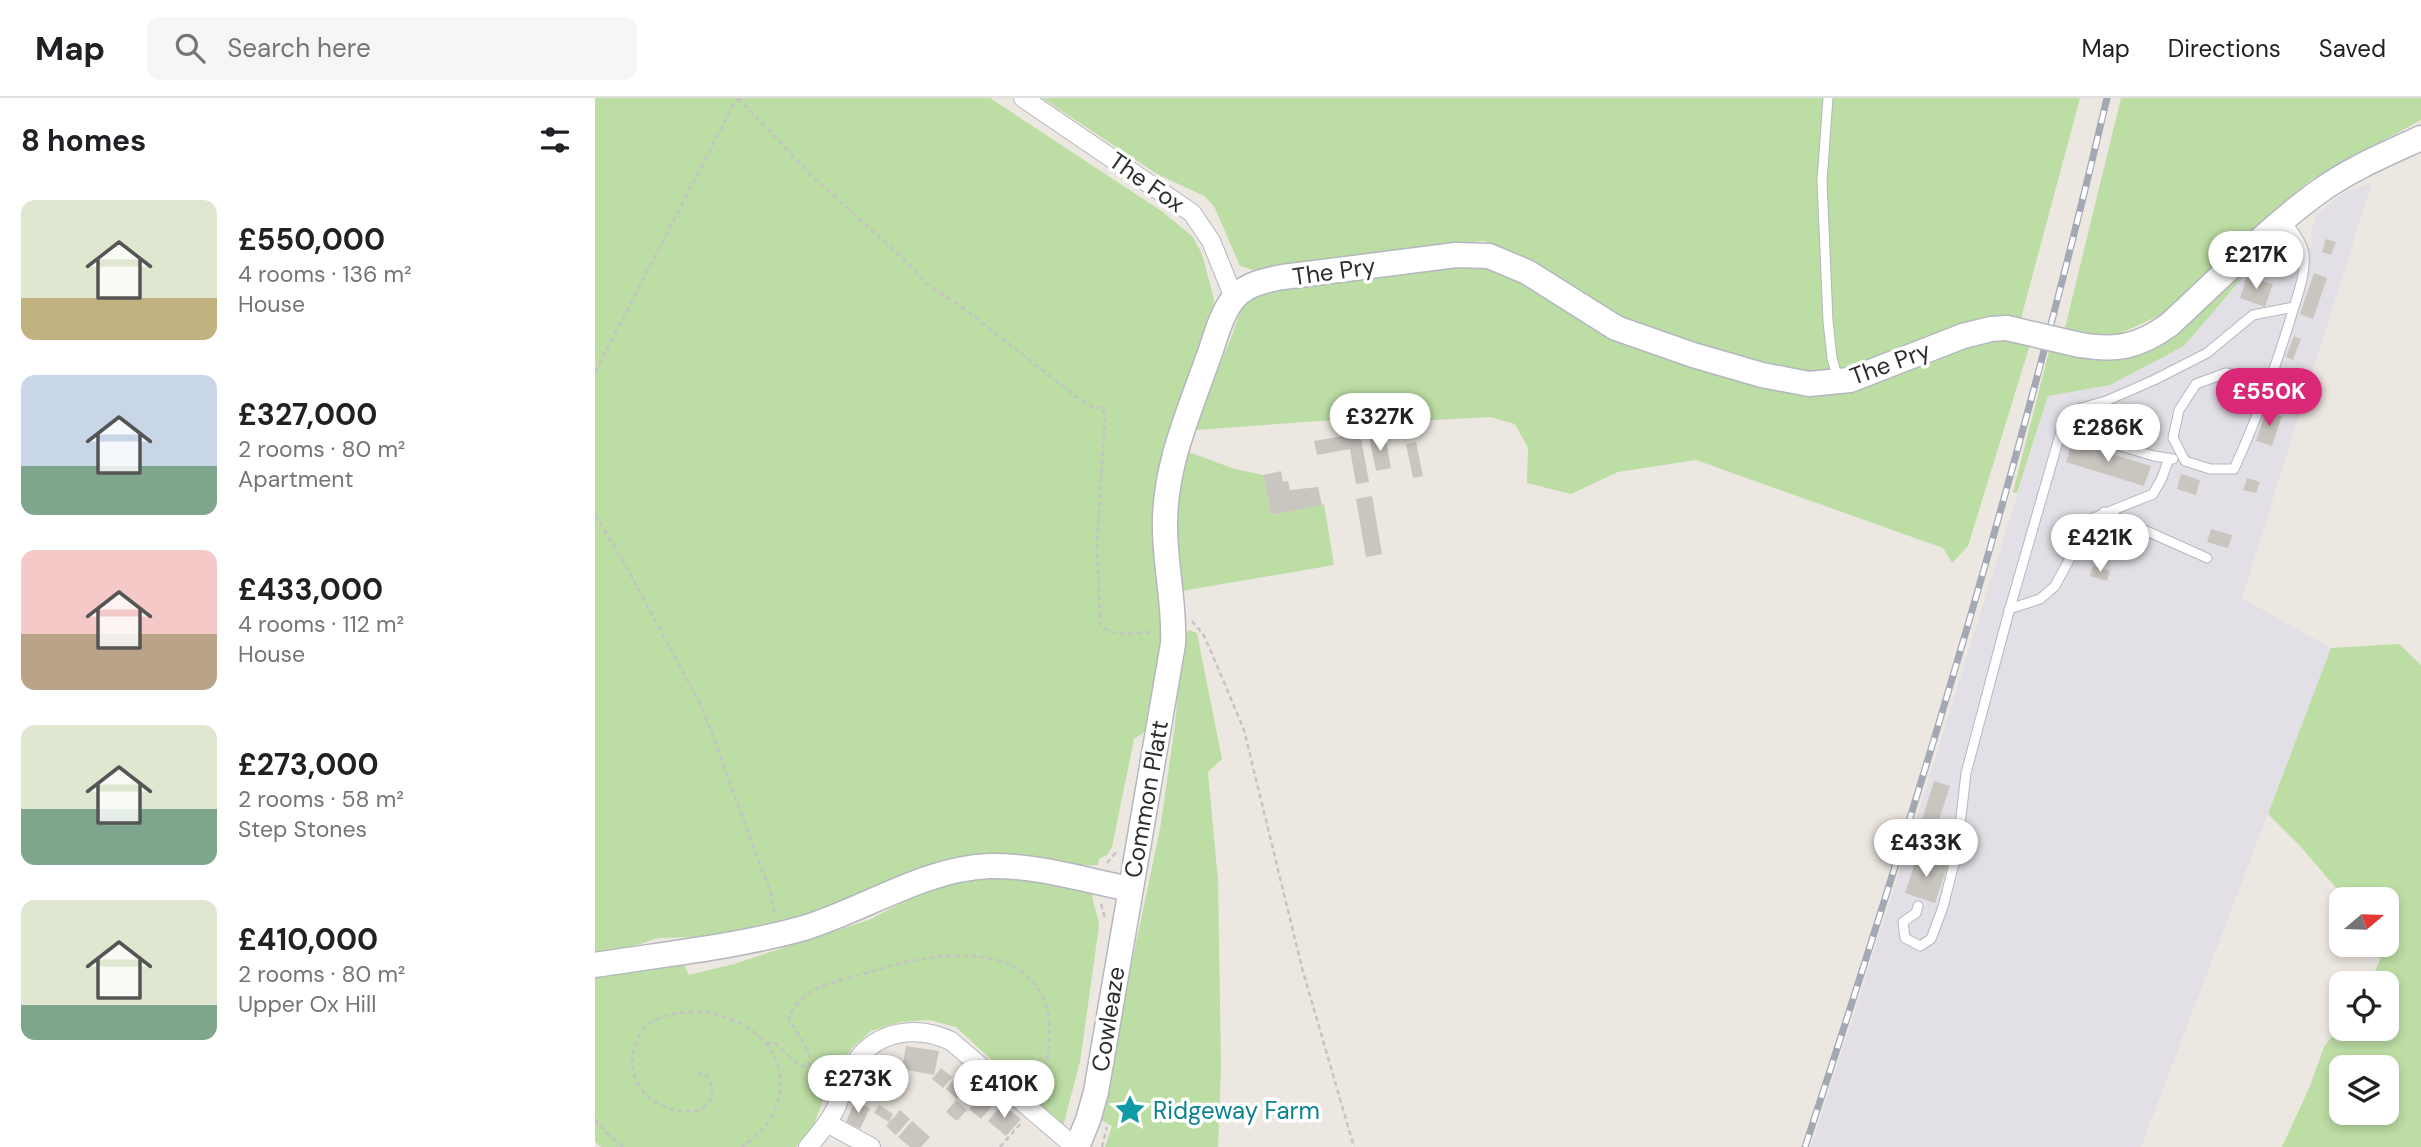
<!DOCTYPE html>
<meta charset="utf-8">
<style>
:root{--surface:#fff;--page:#f6f6f6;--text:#202124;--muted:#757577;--line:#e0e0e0;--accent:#db2777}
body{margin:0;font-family:"DM Sans",sans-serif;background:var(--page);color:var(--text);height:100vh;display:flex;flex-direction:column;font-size:26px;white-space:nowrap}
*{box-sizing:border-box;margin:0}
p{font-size:23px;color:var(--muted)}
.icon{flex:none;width:38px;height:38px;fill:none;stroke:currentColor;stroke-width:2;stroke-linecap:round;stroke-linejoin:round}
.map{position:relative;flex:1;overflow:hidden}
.side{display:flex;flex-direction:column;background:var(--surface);width:595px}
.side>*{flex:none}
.needle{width:46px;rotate:71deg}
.buttons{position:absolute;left:1734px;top:789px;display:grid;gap:14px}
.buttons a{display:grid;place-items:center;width:70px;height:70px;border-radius:14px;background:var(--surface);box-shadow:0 4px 10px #0003;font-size:35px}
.price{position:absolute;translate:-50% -60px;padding:0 16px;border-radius:24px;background:#fff;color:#222;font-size:23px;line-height:46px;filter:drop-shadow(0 2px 4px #0008)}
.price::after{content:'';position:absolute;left:50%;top:42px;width:21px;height:16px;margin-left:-10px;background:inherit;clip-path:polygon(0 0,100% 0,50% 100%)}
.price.active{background:var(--accent);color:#fff}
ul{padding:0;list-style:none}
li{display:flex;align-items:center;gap:21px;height:175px;padding:0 21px}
li span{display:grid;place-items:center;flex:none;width:196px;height:140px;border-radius:14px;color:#555}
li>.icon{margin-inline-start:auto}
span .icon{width:84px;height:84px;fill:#fffc;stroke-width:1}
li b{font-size:30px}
h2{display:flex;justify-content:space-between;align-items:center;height:84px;padding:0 21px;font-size:30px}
header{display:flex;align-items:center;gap:42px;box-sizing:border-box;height:98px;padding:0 35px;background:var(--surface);border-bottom:2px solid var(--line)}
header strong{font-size:33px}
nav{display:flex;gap:38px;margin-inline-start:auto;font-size:24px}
.search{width:490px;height:63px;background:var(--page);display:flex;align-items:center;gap:18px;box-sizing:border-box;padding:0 24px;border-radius:14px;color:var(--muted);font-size:26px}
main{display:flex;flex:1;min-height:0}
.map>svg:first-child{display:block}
</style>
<header>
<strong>Map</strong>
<div class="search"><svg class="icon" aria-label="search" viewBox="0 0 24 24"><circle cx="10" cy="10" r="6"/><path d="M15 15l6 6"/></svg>Search here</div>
<nav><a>Map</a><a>Directions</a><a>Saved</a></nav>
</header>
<main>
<section class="side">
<h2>8 homes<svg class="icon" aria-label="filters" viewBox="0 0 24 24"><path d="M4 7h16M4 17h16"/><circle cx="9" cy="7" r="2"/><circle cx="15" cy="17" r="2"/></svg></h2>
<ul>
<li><span style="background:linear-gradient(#dfe7d0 70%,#c2b280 0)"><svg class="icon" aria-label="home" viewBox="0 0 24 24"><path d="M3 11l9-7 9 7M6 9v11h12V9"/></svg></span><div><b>£550,000</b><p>4 rooms · 136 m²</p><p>House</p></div></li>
<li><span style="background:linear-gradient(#c9d6e8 65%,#7fa58c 0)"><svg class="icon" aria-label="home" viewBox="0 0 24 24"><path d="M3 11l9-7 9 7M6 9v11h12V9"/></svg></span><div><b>£327,000</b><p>2 rooms · 80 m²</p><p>Apartment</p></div></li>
<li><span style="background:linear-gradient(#f6c9c9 60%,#b9a48a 0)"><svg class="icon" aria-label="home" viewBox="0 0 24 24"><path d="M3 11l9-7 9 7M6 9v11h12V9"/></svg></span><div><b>£433,000</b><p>4 rooms · 112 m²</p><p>House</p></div></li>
<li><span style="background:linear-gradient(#dfe7d0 60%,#7fa58c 0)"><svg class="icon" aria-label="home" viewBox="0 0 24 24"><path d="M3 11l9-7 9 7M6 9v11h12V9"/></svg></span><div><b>£273,000</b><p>2 rooms · 58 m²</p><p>Step Stones</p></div></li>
<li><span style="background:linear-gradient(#dfe7d0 75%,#7fa58c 0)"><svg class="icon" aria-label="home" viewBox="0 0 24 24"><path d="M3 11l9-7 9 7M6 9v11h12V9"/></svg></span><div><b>£410,000</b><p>2 rooms · 80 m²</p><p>Upper Ox Hill</p></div></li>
</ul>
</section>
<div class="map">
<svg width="1826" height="1049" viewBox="0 0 1826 1049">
<rect width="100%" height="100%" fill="#ede7e1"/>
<!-- industrial -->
<path fill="#e2e0e6" d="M1777 84 1647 500 1736 550 1546 1049H1216L1311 754 1453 298 1515 287 1676 146 1701 157 1717 149 1716 133 1721 117 1746 96Z"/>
<!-- green -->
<path fill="#bcdda4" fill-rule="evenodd" d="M0 0H395L568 114 598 139 607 156 619 201 617 236 561 441 567 553 550 634 539 641 517 749 513 756 504 761 503 767 479 768 427 759 267 798 203 820 139 838 63 840 39 848 0 856Z
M447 0H1485L1425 224 1256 270 1221 275 1164 268 1029 223 968 188 923 156 889 143 809 151 658 172 645 168 619 108 609 98 562 76Z
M1526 0H1826V22L1717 81 1677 115 1585 208 1522 237 1507 238 1469 234Z
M1676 146 1589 248 1515 287 1453 298 1422 395 1418 394 1456 246 1551 248Z
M880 163 1183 287 1389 241 1437 240 1373 448 1357 465 1348 450 1101 362 1023 374 976 396 932 385 933 350 920 326 895 319 839 322H737L600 332C613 288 636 248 648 204L668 192Z
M591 353 640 371 668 377 676 417 729 406 739 467 587 493 582 462 580 408Z
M594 532 602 535 627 661 613 674 623 783 626 970 623 1049H510L517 1028 504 1021 565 731 579 634 589 537Z
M1804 546 1826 567V1049H1687L1715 988 1729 949 1746 926V931H1792V886L1775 885 1787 857 1785 847H1792V802L1751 801 1704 747 1673 716 1736 550ZM1746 970H1792V1015H1746Z
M402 775 497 794C497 806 503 815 504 828L485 964 468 1028 361 929 334 922 305 924 276 933 256 951 234 985 219 1027 201 1049H6L0 1044V876L88 865 94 877 139 866 274 822 346 784Z"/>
<!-- building -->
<path fill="#c9c5bf" d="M1731 141 1741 144 1736 157 1727 154Z
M1719 175 1732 180 1718 221 1705 216Z
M1652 178 1678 186 1670 209 1645 200Z
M1699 238 1706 241 1698 262 1691 259Z
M1671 312 1687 318 1677 348 1661 343Z
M765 335 774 384 761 386 755 351 722 357 719 343Z
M790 337 796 370 781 373 774 339Z
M821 344 828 378 818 380 811 346Z
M1477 344 1556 368 1549 388 1471 364Z
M686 373 688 384 693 383 695 392 723 389 727 407 676 417 668 377Z
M1586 376 1605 382 1601 397 1582 391Z
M1652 380 1665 384 1661 395 1648 392Z
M777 398 787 456 771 459 761 401Z
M1616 431 1637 437 1633 450 1612 444Z
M1498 468 1515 473 1512 483 1495 478Z
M1339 683 1355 688 1334 753 1319 748Z
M1323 756 1353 766 1340 805 1310 795Z
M311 948 344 953 339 977 307 971Z
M282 966 297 980 281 998 265 983Z
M346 970 357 979 348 990 337 981Z
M367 971 379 981 362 1001 351 991Z
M391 992 402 1002 386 1021 374 1011Z
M361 1002 372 1012 362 1023 351 1014Z
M260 1003 275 1010 265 1031 251 1024Z
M407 1006 426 1021 411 1038 393 1023Z
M284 1007 298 1016 294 1024 279 1015Z
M305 1012 315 1021 301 1037 291 1028Z
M317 1023 335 1039 326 1049H315L303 1039Z"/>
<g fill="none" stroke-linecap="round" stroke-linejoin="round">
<defs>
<path id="lane" d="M1233 0 1227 83 1233 223 1237 260 1243 282
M1674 284 1631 275 1601 286 1584 312 1578 340 1590 363 1615 371H1639C1662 321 1680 271 1696 219 1702 198 1711 177 1709 156 1708 145 1697 132 1691 123
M1489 337 1559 358 1578 361
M1509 414 1612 460
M1414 511 1445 501 1460 488 1496 421 1558 396 1567 380 1574 360
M1323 808 1321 815 1308 824 1310 840 1325 848 1336 841 1348 809 1362 754 1371 675 1413 517 1466 333 1479 312 1511 303 1559 282 1612 255 1658 217 1699 209"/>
<path id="street" d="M428 0 597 115 616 143 639 200
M232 1025 276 1049
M213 1049C222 1038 232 1027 239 1014 247 998 249 979 260 965 282 932 322 927 356 943L480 1049"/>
<path id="secondary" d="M1485 247C1522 253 1543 249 1574 227 1622 183 1669 134 1722 95 1753 72 1791 56 1826 40
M0 867C70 856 141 849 209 830 271 811 328 771 394 768 441 767 490 782 535 791
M482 1049 493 1022 501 994 578 546C580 507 570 468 570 429 569 370 593 317 612 263 620 243 625 216 640 199 652 186 671 182 688 179L861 157 894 158 932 174 1021 230 1098 257 1167 277 1214 286 1255 282 1368 238 1396 231 1412 230"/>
</defs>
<!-- lane casing -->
<use href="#lane" stroke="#b4b7bf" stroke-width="11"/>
<!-- street casing -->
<use href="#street" stroke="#b4b7bf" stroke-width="20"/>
<!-- secondary casing -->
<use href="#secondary" stroke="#b4b7bf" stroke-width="27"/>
<!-- path -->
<path stroke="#c4c4c4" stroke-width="2.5" stroke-dasharray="5 3.5" stroke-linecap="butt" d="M143 0 218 79 310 162 332 186 371 212 479 297 499 310 508 309 510 318 502 445 505 526C516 541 543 534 560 534
M0 274 142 0
M0 417 28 463 107 609 176 796 180 818
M597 523 608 536 617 556 649 632 707 870 759 1049
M512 765 521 754
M506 806 510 820
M172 946 177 944 181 946 201 965 211 969 215 967 214 954 194 921C196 910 208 899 217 893 235 883 258 879 278 873 386 838 490 856 443 996
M102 975 112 978C144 1037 14 1020 41 944 52 917 78 914 104 914 116 913 128 918 140 923 181 940 199 984 174 1023 167 1034 157 1041 147 1049
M0 1021 12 1035 29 1049
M405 1049 426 1025
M507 1049 512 1029"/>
<!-- lane -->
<use href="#lane" stroke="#fff" stroke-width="9"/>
<!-- street -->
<use href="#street" stroke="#fff" stroke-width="18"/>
<!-- secondary -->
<use href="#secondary" stroke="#fff" stroke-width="24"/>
<defs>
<path id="rail" d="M1210 1049C1324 703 1429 355 1512 0"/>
</defs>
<!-- rail casing -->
<use href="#rail" stroke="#a4a8b5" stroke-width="7"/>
<!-- rail -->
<use href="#rail" stroke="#fff" stroke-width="4.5" stroke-dasharray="13" stroke-linecap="butt"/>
<defs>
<path id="secondary-bridge" d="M1412 230 1485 247"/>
</defs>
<!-- secondary-bridge casing -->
<use href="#secondary-bridge" stroke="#b4b7bf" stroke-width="27" stroke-linecap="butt"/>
<!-- secondary-bridge -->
<use href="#secondary-bridge" stroke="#fff" stroke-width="24"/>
</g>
<!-- icons -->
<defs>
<symbol id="sight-bare" viewBox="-9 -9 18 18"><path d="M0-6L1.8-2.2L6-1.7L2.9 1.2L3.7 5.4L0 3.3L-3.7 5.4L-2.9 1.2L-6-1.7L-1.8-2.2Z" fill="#0f9aa8" stroke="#fff" stroke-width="2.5" paint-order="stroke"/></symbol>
</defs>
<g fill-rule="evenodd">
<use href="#sight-bare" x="513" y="990" width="44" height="44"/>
</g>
<g text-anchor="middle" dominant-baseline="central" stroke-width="7" stroke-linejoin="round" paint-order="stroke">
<!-- street labels -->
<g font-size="24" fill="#2d2d2d" stroke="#fff">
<text transform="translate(552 84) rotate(35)">The Fox</text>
<text transform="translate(739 173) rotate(-8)">The Pry</text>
<text transform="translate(1295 265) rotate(-20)">The Pry</text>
<text transform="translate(551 701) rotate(-80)">Common Platt</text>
<text transform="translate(513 921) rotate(-81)">Cowleaze</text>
</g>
<!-- culture labels -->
<g font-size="24" fill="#0d838f" stroke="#fff" text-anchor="start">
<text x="558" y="1012">Ridgeway Farm</text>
</g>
</g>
</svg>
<div class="buttons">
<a><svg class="needle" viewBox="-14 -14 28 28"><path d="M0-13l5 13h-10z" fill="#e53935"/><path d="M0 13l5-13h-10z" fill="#757577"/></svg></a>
<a><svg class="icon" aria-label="locate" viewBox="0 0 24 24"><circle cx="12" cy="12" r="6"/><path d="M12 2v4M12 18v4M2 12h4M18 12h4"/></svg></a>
<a><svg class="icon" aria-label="layers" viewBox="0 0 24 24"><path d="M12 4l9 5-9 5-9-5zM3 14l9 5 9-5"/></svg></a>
</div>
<b class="price" style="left:1661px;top:193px">£217K</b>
<b class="price active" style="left:1674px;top:330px">£550K</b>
<b class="price" style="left:785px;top:355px">£327K</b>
<b class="price" style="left:1513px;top:366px">£286K</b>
<b class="price" style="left:1505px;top:476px">£421K</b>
<b class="price" style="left:1331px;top:781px">£433K</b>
<b class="price" style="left:263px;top:1017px">£273K</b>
<b class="price" style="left:409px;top:1022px">£410K</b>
</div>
</main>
